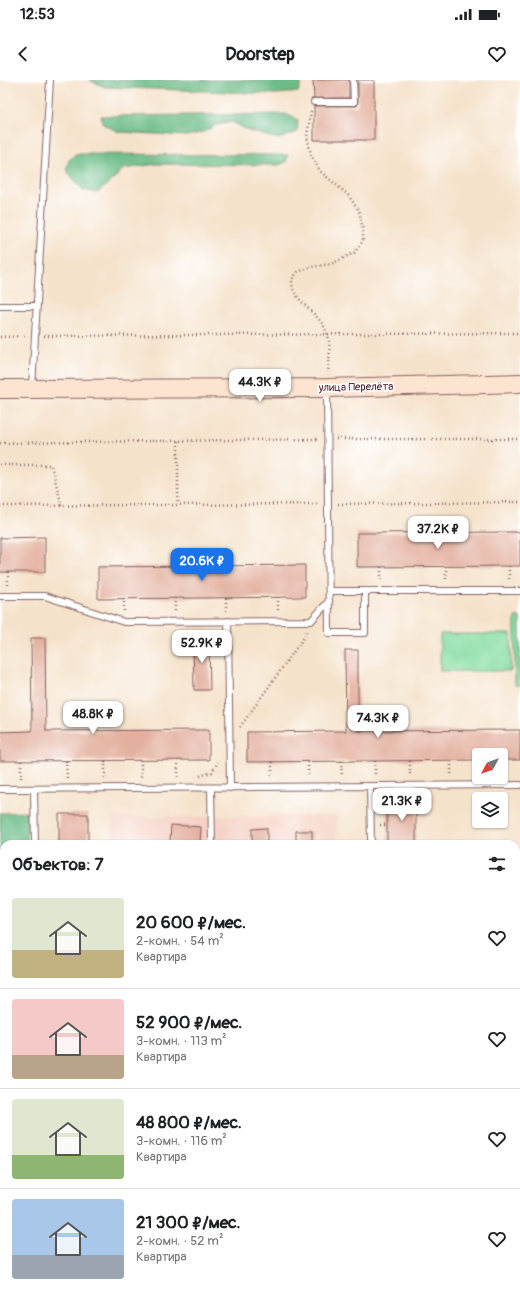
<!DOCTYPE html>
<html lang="ru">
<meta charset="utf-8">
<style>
:root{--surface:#fff;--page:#f2f2f2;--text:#202124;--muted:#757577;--line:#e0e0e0;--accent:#1a73e8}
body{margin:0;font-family:Pangolin,sans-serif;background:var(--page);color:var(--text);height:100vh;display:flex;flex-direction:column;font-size:15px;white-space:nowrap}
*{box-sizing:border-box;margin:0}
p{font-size:13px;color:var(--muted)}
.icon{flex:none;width:22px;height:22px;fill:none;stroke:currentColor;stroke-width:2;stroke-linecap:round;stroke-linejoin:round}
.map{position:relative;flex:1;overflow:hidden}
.sheet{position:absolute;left:0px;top:760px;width:520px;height:456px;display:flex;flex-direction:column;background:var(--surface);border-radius:12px 12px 0 0;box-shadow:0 1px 3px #0004}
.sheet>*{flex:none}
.needle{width:26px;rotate:229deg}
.fabs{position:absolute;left:472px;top:668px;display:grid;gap:8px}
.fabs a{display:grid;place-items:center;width:36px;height:36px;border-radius:4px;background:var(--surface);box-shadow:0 1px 3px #0004;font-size:20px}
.price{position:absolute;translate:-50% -34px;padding:0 9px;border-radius:8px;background:#fff;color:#222;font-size:13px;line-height:26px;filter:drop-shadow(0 1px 2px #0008)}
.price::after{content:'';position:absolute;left:50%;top:24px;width:12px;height:9px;margin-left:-6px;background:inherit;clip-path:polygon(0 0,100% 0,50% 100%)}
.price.selected{background:var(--accent);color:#fff}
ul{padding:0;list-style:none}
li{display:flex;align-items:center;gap:12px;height:100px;padding:0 12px}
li+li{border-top:1px solid var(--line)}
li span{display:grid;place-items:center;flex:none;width:112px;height:80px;border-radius:4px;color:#555}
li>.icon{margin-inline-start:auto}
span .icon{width:48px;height:48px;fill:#fffc;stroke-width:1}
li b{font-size:17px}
h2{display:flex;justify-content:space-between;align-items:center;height:48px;padding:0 12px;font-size:17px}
.status{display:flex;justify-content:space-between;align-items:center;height:28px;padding:0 20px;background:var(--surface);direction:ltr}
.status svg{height:11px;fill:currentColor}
header{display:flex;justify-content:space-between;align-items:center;height:52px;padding:0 12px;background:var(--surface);font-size:18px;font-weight:700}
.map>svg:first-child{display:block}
</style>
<div class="status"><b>12:53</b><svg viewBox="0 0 49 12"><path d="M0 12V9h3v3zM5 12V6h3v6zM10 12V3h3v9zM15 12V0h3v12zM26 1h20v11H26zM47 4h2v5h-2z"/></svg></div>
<header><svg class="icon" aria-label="back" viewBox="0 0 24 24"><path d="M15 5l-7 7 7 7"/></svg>Doorstep<svg class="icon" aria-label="heart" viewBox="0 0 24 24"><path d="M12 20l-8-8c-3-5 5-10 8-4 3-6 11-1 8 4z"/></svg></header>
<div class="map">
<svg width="520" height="1216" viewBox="0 0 520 1216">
<rect width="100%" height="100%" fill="#fff"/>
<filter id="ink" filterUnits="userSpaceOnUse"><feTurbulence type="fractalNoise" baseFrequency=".025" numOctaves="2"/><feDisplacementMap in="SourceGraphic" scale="8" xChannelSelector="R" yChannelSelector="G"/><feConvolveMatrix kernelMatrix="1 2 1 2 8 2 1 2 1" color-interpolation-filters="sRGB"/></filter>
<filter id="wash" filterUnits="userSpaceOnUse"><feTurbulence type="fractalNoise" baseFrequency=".012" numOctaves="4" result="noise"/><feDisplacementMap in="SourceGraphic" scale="16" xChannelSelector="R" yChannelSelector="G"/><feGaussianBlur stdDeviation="0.9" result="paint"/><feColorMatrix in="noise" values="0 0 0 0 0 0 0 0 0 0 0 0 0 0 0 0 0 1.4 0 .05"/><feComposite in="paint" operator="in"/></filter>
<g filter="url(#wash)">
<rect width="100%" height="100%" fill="#f5e2ca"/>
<!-- built -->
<path fill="#f6d1c5" d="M337 736V764H112V737Z
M0 1069H4V1212H516V1070H520V1216H0Z"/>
<!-- green -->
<path fill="#86dda1" stroke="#687e66" d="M515 537H520V605H515Z
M440 554H511V591H440Z
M4 1168V1212H79L73 1216H0V1170Z"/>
<!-- forest -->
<path fill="#6cbc87" stroke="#5b6e59" d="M89 0H302L298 12 276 14 105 7Z
M286 34 298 40 297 52 279 59 249 51 232 42 216 45 204 52 187 56 119 52 104 45 101 36Z
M75 74 288 75 286 82 279 85 156 84 123 89 112 101 97 113 83 110 66 90 69 80Z
M27 732V764H4V771H0V733Z"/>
<g id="blocks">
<!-- building -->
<path fill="#e3b09f" d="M313 0H349V18H314Z
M358 0H374V60H314V26H357L358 22Z
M520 452V486L357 487V453Z
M45 457V492H0V458Z
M305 485V517L98 519V487Z
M31 558H45L46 651 209 650V680L0 681V652L32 651Z
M193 558H209L210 610H194Z
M345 570H358V651L520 650V680H501V675H479V680L247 682V652L346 651Z
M387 721H416V764H387Z
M59 734H88V764H59Z
M171 745 201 747 200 764 170 762Z
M267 748V762H252V749Z
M296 751H312V764H296Z"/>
</g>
</g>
<g filter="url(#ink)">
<use href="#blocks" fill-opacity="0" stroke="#866363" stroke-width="1"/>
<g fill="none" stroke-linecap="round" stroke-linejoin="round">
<defs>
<path id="lane" d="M314 22H354L353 0
M0 226H37
M32 307 50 0
M327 309 329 553H365V511
M329 511H520
M0 516H45L124 542 311 541 329 521
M228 541 230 708
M370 706 371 764
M211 708 212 764
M0 709 520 705
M34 709 35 764
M516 954H520
M0 959H4
M516 1128H520"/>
<path id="street" d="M0 1037H4
M516 1039H520"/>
<path id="secondary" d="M0 309 327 308 520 303"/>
</defs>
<!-- lane casing -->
<use href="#lane" stroke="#866363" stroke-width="8"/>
<!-- street casing -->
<use href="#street" stroke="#866363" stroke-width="15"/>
<!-- secondary casing -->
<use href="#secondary" stroke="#866363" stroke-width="20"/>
<!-- path -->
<path stroke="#866363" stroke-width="2.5" stroke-dasharray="1 3" stroke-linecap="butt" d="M311 31 307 56 311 75 320 91 348 115 359 131 363 150V161L354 173 331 184 311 187 298 192 292 199C292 202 292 206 293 209 301 227 323 236 328 256 331 268 329 281 328 293
M44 256 520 253
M0 257 25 256
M336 359H520
M178 361V425
M0 363 317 359
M0 385H51L62 426
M338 424 520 422
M0 426 317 424
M446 486V502
M509 486V501
M8 492V506
M381 500V487
M278 517V531
M124 518V532
M175 518V531
M226 518V531
M240 647 305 556 307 551
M141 680V698
M178 680V698
M21 681V699
M66 681 67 698
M105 681V698
M341 681 342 697
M375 681V697
M410 681V696
M451 681V696
M272 682V697
M308 682V697
M200 696 212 692 218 682
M380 745H387
M516 1021H520
M0 1059H4
M516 1060H520"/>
<!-- lane -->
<use href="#lane" stroke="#fff" stroke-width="6"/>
<!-- street -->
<use href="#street" stroke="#fff" stroke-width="13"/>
<!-- secondary -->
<use href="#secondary" stroke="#fde4d1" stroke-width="18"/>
</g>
</g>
<g text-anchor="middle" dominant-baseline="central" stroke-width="3.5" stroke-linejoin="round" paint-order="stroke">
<!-- street labels -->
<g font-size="11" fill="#4a1f2b" stroke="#fff">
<text transform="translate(356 307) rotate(-1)">улица Перелёта</text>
</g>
</g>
</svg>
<div class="fabs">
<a><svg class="needle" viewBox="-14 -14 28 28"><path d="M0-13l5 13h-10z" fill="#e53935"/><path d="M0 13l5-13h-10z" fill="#757577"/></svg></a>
<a><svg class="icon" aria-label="layers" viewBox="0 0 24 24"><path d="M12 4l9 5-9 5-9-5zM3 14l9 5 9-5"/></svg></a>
</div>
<b class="price" style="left:260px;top:323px">44.3K ₽</b>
<b class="price" style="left:438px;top:470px">37.2K ₽</b>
<b class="price selected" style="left:202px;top:502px">20.6K ₽</b>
<b class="price" style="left:202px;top:584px">52.9K ₽</b>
<b class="price" style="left:93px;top:655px">48.8K ₽</b>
<b class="price" style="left:378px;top:659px">74.3K ₽</b>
<b class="price" style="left:402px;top:742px">21.3K ₽</b>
<section class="sheet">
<h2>Объектов: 7<svg class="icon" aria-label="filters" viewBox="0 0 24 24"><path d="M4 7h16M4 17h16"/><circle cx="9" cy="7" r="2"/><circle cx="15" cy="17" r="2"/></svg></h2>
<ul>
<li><span style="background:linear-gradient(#dfe7d0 65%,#c2b280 0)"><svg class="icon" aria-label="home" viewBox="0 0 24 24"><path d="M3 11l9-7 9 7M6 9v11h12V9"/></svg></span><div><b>20 600 ₽/мес.</b><p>2-комн. · 54 m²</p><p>Квартира</p></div><svg class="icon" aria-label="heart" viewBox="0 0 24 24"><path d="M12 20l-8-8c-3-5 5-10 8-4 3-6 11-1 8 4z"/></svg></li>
<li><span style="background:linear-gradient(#f6c9c9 70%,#b9a48a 0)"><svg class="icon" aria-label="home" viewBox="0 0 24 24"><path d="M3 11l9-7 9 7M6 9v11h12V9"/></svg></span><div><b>52 900 ₽/мес.</b><p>3-комн. · 113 m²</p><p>Квартира</p></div><svg class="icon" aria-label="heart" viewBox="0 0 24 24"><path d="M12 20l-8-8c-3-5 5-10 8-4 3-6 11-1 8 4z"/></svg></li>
<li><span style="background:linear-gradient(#dfe7d0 70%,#8fb573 0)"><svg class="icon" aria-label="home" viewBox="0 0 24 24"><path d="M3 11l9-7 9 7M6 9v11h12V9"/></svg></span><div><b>48 800 ₽/мес.</b><p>3-комн. · 116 m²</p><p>Квартира</p></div><svg class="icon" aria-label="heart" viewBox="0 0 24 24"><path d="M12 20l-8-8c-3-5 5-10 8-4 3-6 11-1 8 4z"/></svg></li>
<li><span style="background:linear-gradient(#a9c7e8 70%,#9aa5b1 0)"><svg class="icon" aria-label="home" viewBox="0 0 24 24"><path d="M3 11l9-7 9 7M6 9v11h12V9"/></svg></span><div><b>21 300 ₽/мес.</b><p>2-комн. · 52 m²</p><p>Квартира</p></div><svg class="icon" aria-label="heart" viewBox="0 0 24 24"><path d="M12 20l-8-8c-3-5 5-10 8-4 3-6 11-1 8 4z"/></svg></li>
</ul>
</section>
</div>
